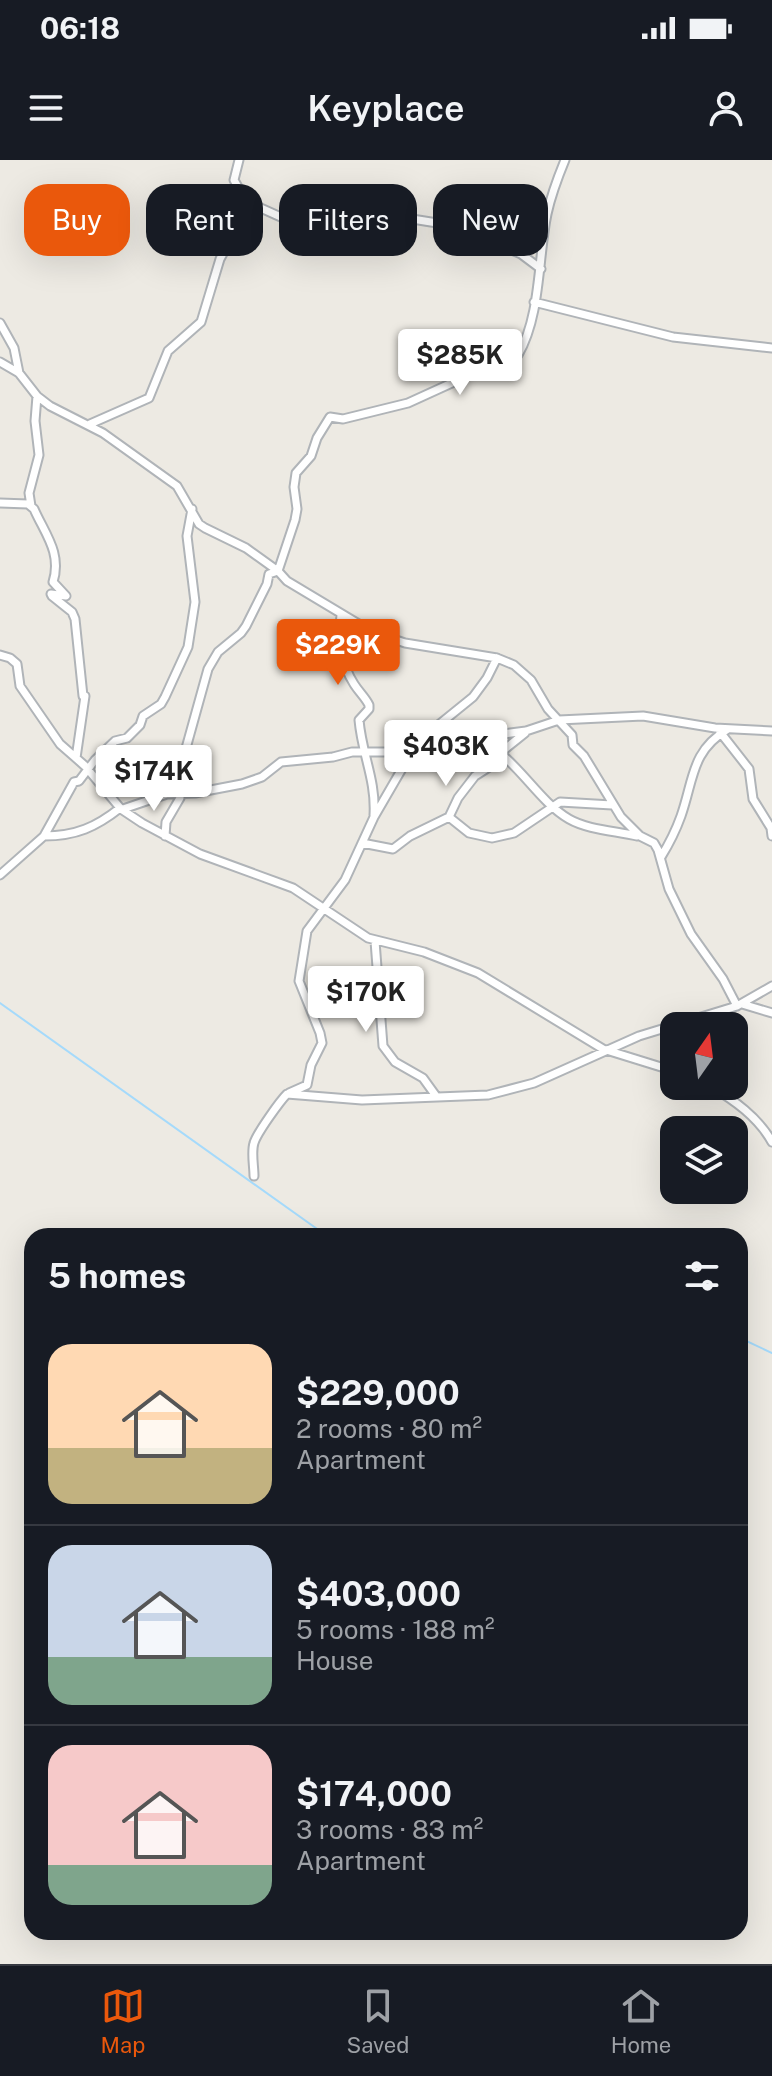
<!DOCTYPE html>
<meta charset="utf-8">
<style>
:root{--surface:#171b24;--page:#20242c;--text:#f1f3f6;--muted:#9ea1a6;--line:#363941;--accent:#ea580c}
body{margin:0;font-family:"Public Sans",sans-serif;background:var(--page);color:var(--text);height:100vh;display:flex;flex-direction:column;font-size:30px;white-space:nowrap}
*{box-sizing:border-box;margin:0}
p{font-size:26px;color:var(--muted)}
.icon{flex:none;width:44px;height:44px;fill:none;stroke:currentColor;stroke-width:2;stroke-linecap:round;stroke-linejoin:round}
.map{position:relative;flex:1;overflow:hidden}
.details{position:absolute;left:24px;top:1068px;width:724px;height:712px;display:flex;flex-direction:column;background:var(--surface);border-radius:24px;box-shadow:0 8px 32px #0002}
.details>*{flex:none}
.guide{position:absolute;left:24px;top:24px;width:724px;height:72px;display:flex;gap:16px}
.needle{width:52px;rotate:14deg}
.tools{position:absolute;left:660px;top:852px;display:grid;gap:16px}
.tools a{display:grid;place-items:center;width:88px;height:88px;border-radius:16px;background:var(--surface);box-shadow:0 8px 32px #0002;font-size:40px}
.price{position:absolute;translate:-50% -68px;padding:0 18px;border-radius:8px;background:#fff;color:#222;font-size:26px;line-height:52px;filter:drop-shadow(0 2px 4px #0008)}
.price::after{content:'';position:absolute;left:50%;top:48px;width:24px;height:18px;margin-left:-12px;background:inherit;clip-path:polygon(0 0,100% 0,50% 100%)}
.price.on{background:var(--accent);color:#fff}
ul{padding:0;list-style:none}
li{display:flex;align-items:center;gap:24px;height:200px;padding:0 24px}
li+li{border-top:2px solid var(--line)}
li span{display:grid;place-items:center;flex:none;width:224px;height:160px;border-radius:24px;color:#555}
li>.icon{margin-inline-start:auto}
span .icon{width:96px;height:96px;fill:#fffc;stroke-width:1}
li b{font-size:34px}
h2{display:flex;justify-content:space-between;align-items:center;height:96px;padding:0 24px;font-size:34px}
.tag{padding:0 28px;border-radius:24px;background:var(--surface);box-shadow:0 8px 32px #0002;font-size:28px;line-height:72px}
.tag.on{background:var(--accent);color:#fff}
.status{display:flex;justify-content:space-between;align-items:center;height:56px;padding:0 40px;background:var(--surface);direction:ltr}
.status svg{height:22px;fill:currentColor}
header{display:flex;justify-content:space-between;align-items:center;height:104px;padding:0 24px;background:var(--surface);font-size:36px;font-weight:600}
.tabs{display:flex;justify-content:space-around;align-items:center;height:112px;border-top:2px solid var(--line);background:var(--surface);font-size:22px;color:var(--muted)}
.tabs a{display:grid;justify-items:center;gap:4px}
.tabs .on{color:var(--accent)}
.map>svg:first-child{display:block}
</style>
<div class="status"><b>06:18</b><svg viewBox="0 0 49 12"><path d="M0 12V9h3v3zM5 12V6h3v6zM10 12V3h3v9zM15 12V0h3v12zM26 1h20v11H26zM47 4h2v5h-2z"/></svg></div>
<header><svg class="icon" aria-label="menu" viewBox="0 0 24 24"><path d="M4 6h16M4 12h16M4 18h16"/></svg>Keyplace<svg class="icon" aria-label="person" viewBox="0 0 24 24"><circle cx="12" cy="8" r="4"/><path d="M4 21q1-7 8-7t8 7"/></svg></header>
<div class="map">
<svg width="772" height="1804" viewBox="0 0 772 1804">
<rect width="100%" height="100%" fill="#edeae3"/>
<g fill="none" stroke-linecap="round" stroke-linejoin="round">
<!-- stream -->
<path stroke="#a5dafb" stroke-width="2" d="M0 843 327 1076
M740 1178 772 1193"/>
<defs>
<path id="minor" d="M239 0 234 20 242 34 254 45 294 63 319 61 349 65 387 55 456 66 521 94 541 109
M534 142 673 177 772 188
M0 163 14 188 19 213
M0 202 19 213 37 236 50 246 103 273 177 326 199 364 205 368 246 388 278 411 287 421 372 472 405 483 497 498 514 505 531 520 548 549 572 575 573 585 584 596 621 657 640 676 654 683 658 690 669 729 691 774 723 819 737 846
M90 264 149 238 168 191 201 162 220 99 243 57 242 34
M0 343 28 344 34 349C45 374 62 393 53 422L66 436 51 434 52 436 72 452 75 459 83 536H85L76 598
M31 346 29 333 39 295 35 261 37 236
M341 455C338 478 341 504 354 524 359 532 365 537 369 545V549L359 560C362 595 376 619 374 655
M0 495 10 498 17 504 20 526 60 584 85 606 121 649 142 663 200 694 293 728 368 778 424 792 478 813 603 889 674 911
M720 572 749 609 753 639 771 668 772 676
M500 593C525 613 542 643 569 659 588 670 617 671 637 676
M123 649 167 634 195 633 242 624 262 617 281 602 333 597 352 592H414L458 580 526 571 559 560 643 556 715 568 772 571
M449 657 469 673 492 678 514 673 560 642 612 645
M44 676C76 676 96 667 120 648
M165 676 166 662 180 638 183 599 208 509 218 492 241 473 246 466 267 424 269 414 278 411 295 360 297 349 294 327 296 313 311 296 317 278 330 257 343 259 408 243 454 222 467 213 485 209 518 195C541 156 538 97 547 54 551 36 558 17 565 0
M362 683 393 689 410 676 449 657 458 638 475 616 489 607 500 593 525 573
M661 697C669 684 676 670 681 656 694 619 691 591 728 569
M0 715 44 676 74 622 79 621 95 600 115 581 127 578 140 565 143 556 161 544 165 537 188 487 195 442 187 376 192 349
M375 781 383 886 395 902 423 918 436 936
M742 844 772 853
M710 926C734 940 758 957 772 982
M289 933 307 925 311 905 322 883 320 873 299 821 307 771 345 720 374 657 403 607 414 592 426 583 431 571 473 537 487 518 497 498
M254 1016C254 1006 251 992 254 983 257 973 280 941 287 934L362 940 488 935 534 923 639 876 737 846 772 826"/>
</defs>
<!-- minor casing -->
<use href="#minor" stroke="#b0b4b8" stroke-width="11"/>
<!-- minor -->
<use href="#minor" stroke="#fff" stroke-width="7"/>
</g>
</svg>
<div class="tools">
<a><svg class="needle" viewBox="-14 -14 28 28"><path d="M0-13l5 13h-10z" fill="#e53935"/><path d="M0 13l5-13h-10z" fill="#9ea1a6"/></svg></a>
<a><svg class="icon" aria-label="layers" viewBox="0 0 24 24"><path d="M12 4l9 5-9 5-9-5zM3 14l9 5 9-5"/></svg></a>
</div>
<b class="price" style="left:460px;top:237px">$285K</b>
<b class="price on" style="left:338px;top:527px">$229K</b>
<b class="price" style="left:446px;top:628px">$403K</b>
<b class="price" style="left:154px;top:653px">$174K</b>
<b class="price" style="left:366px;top:874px">$170K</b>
<div class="guide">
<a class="tag on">Buy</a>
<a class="tag">Rent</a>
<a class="tag">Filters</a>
<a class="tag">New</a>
</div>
<section class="details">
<h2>5 homes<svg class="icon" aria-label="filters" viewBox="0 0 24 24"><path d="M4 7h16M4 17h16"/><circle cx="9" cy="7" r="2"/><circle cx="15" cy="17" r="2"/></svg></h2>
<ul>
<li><span style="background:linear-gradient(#ffd9b3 65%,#c2b280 0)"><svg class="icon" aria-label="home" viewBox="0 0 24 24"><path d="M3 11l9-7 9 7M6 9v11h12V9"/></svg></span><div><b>$229,000</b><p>2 rooms · 80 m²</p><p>Apartment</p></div></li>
<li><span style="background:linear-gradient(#c9d6e8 70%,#7fa58c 0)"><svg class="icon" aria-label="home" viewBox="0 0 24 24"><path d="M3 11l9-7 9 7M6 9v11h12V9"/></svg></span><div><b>$403,000</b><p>5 rooms · 188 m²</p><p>House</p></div></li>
<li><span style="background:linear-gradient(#f6c9c9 75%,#7fa58c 0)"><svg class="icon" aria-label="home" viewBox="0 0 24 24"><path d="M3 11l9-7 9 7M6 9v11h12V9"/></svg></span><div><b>$174,000</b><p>3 rooms · 83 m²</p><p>Apartment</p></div></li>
</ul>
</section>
</div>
<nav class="tabs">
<a class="on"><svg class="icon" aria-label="map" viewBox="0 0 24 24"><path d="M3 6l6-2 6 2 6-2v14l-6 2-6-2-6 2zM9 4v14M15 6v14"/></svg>Map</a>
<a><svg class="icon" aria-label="saved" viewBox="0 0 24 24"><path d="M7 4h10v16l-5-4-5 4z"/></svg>Saved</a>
<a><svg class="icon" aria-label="home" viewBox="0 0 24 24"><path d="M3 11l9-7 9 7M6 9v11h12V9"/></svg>Home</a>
</nav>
